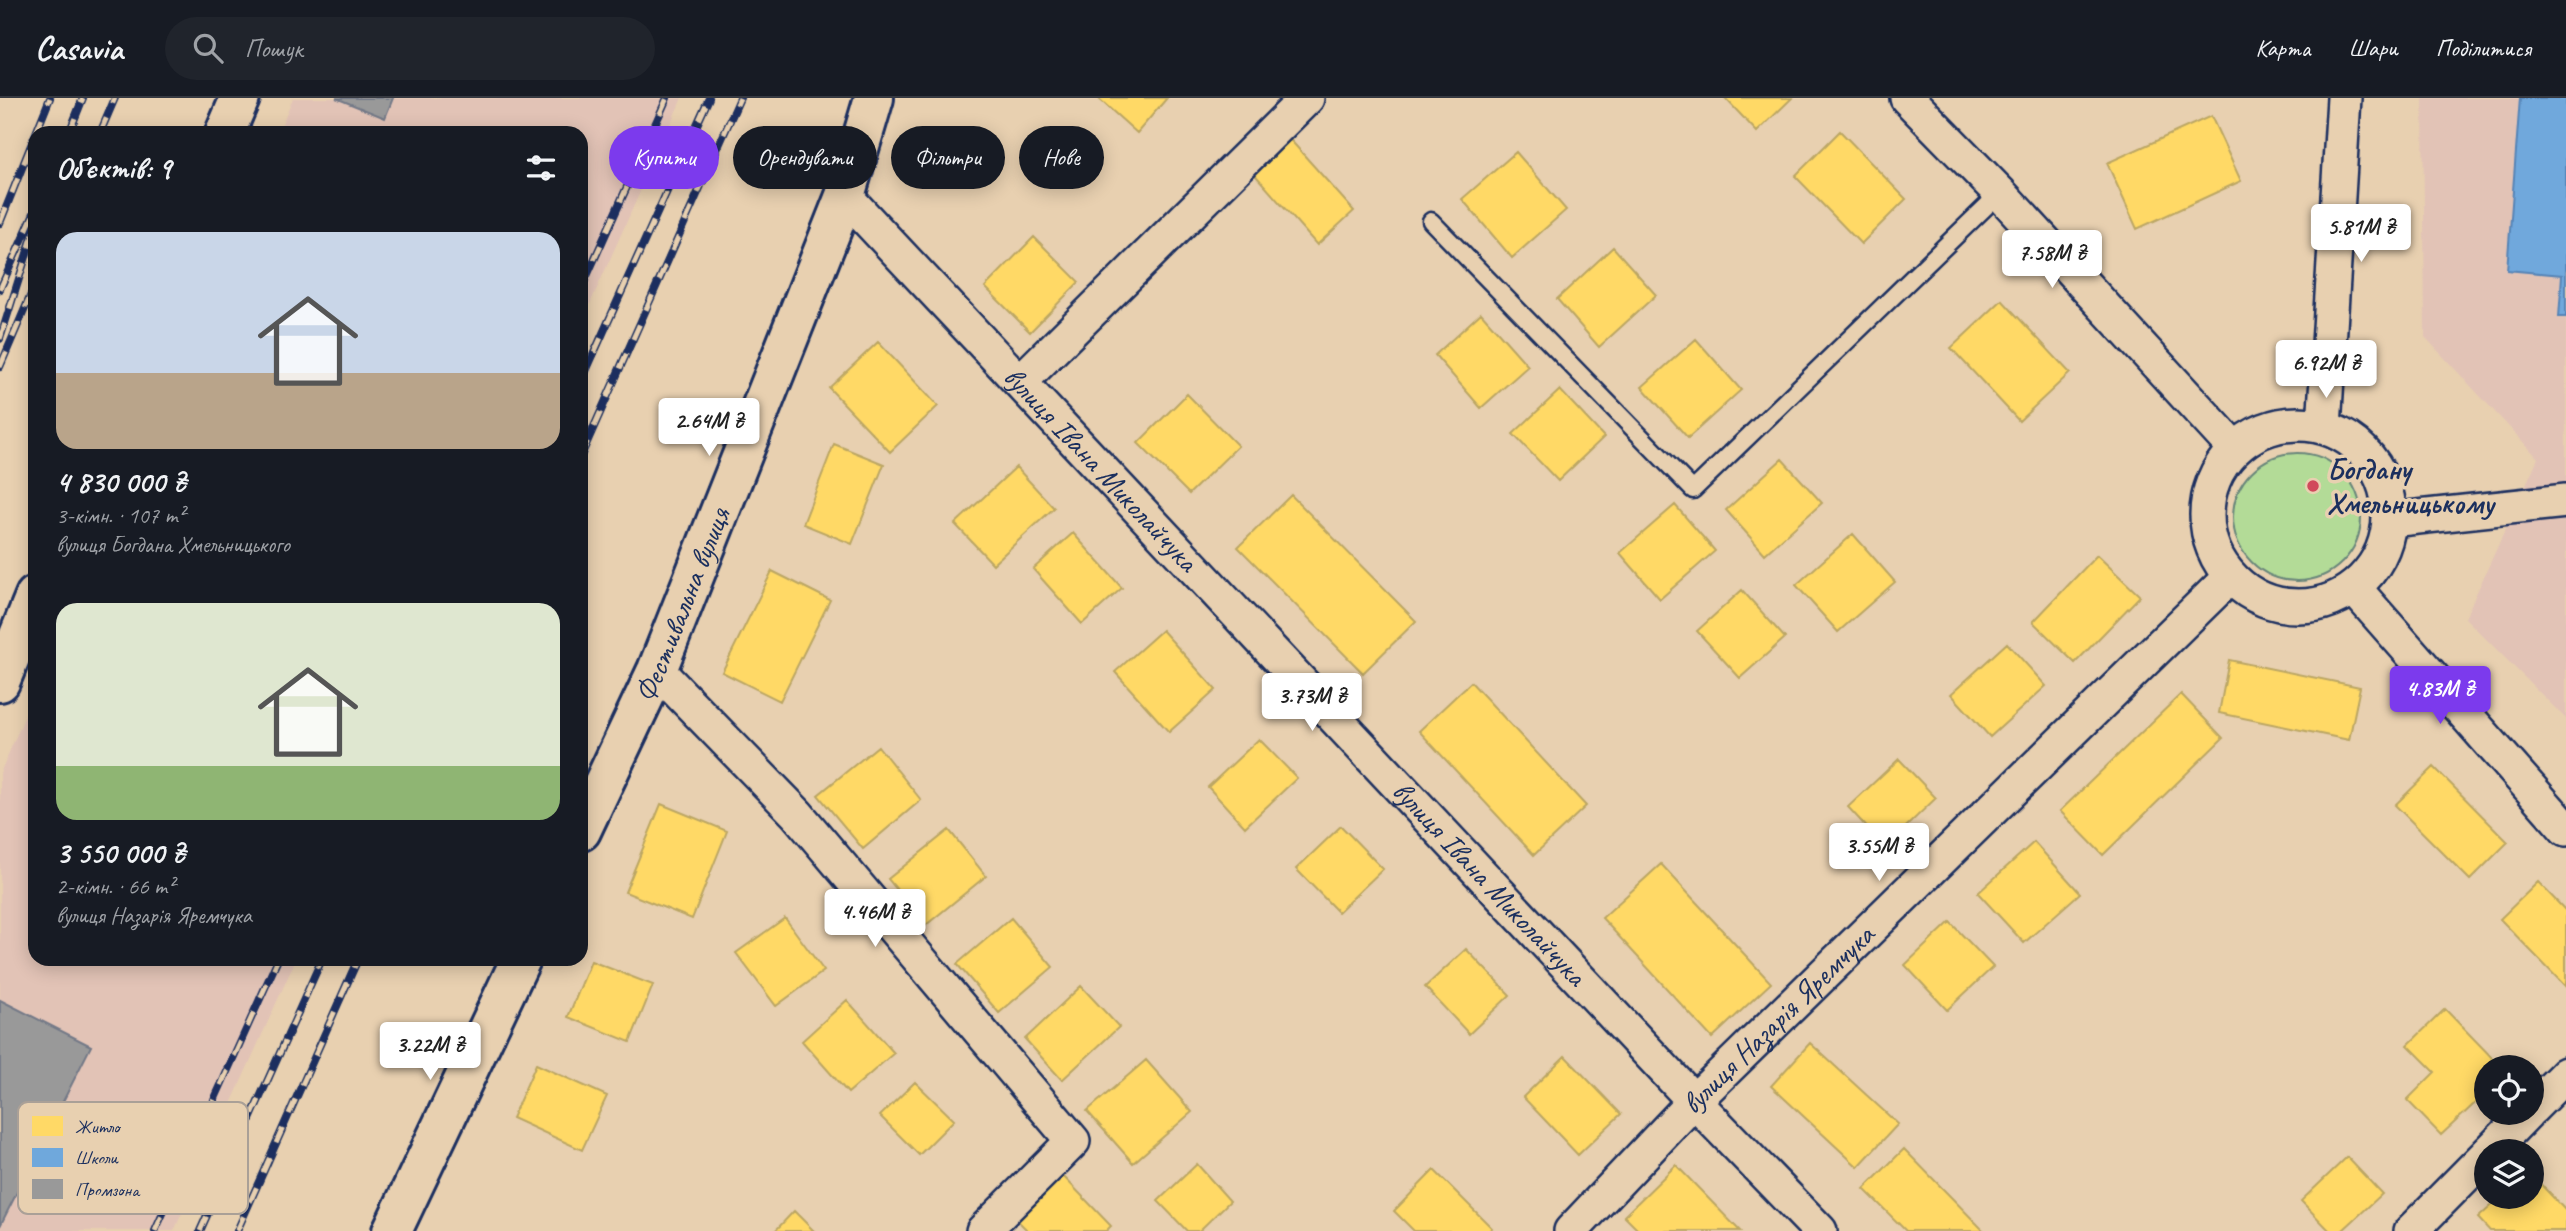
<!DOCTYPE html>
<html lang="uk">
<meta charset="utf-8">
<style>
:root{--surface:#171b24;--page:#20242c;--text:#f1f3f6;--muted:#9ea1a6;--line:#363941;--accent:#7c3aed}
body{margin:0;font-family:Caveat,sans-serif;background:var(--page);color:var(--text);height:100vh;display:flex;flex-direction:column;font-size:26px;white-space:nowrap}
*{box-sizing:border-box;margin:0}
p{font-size:23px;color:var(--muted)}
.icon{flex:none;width:38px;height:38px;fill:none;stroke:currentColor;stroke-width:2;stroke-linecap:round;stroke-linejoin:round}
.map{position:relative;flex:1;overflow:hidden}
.drawer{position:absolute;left:28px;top:28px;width:560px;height:840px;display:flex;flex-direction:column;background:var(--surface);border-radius:21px;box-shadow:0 4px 18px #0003}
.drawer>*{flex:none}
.top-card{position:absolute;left:609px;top:28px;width:665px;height:63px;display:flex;gap:14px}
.buttons{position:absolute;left:2474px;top:957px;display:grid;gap:14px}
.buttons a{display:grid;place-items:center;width:70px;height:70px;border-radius:50%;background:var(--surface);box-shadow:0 4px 18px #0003;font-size:35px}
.price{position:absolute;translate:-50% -60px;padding:0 16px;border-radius:7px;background:#fff;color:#222;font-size:23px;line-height:46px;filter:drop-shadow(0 2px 4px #0008)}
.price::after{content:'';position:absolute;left:50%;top:42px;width:21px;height:16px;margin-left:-10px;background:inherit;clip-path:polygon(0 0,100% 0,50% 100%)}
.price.selected{background:var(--accent);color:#fff}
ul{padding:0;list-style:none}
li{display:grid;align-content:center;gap:14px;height:371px;padding:0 28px}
li span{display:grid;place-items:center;height:217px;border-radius:21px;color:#555}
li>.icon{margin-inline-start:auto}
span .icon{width:126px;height:126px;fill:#fffc;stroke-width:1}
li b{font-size:30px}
h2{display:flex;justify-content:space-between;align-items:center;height:84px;padding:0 28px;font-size:30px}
.chip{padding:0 24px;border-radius:32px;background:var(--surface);box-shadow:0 4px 18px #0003;font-size:24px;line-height:63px}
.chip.selected{background:var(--accent);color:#fff}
header{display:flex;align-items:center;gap:42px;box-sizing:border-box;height:98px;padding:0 35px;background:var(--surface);border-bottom:2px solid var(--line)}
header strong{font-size:33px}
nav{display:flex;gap:38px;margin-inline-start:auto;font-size:24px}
.search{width:490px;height:63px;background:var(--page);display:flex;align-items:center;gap:18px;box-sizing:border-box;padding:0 24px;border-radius:38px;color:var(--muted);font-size:26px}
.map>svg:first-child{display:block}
</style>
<header>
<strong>Casavia</strong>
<div class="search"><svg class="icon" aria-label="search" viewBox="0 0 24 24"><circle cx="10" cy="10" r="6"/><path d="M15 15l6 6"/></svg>Пошук</div>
<nav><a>Карта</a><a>Шари</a><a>Поділитися</a></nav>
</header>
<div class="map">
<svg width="2566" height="1133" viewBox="0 0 2566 1133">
<rect width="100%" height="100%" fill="#e8d0b0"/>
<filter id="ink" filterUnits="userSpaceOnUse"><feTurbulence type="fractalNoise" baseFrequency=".0143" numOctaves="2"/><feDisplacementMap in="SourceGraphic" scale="14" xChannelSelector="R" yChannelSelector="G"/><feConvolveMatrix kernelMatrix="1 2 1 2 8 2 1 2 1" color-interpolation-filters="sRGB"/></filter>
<g filter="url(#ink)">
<!-- built -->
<path fill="#e2c3b6" d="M293 0H682L581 226V35H278Z
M2423 0H2566V621L2465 520 2538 360 2425 239Z
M35 595V861H296L174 1133H0V675Z"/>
<!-- green -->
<path fill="#b3db97" stroke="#67857a" stroke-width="2" d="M2233 419a64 64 0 1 1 128 0a64 64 0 1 1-128 0Z"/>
<!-- homes -->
<path fill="#ffd966" stroke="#bba664" stroke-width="2" d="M1098 0H1167L1137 35Z
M1725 0H1792L1757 34Z
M2211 18 2241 83 2137 131 2107 65Z
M1840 33 1906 101 1861 146 1795 78Z
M1286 37 1354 113 1317 147 1249 70Z
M1516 54 1566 112 1512 160 1462 101Z
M1034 139 1079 184 1030 234 985 189Z
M1613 149 1656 197 1599 249 1557 201Z
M2002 202 2070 275 2019 323 1951 250Z
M1481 215 1528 268 1481 310 1435 257Z
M1696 241 1741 292 1688 340 1642 289Z
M878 244 938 308 890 354 829 290Z
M1560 292 1604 339 1558 383 1513 336Z
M1187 296 1238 348 1189 396 1138 345Z
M834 346 884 366 852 446 803 426Z
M1782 361 1822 405 1765 456 1726 412Z
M1016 369 1054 410 993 466 955 426Z
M1291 397 1416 523 1363 575 1238 449Z
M1675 407 1715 453 1660 501 1620 455Z
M1073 435 1122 490 1082 526 1033 471Z
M1853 436 1895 484 1838 534 1796 487Z
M2097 457 2140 498 2075 565 2033 524Z
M772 473 830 502 780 603 722 574Z
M1742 492 1785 540 1740 580 1697 533Z
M1162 532 1216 592 1169 634 1115 574Z
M2007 545 2046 588 1990 639 1951 596Z
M2229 562 2360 589 2349 642 2219 615Z
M1471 584 1586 708 1534 757 1419 633Z
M2181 596 2223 640 2103 757 2060 713Z
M1259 641 1297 680 1245 729 1208 689Z
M878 648 921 702 863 751 818 697Z
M1899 661 1936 700 1885 749 1848 709Z
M2434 669 2508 744 2470 782 2395 707Z
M661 706 727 733 692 821 625 794Z
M1341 728 1383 771 1338 814 1296 771Z
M949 732 986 778 926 827 888 781Z
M2034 744 2080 795 2024 845 1978 795Z
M1661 766 1771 885 1712 940 1602 820Z
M2538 784 2566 813V889L2500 821Z
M785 820 824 873 776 908 736 855Z
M1011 820 1053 869 999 915 957 866Z
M1950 824 1993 869 1947 912 1905 867Z
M1466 851 1510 897 1469 936 1425 889Z
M591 863 653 887 630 944 568 919Z
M1081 888 1119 929 1062 982 1025 941Z
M847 902 894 955 848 995 802 943Z
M2445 911 2502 970H2487V994L2441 1037 2407 1002 2435 974 2408 947Z
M1810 945 1898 1026 1858 1069 1771 988Z
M1565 958 1621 1016 1578 1057 1523 999Z
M1146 962 1192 1014 1133 1065 1087 1013Z
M536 966 607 998 582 1052 512 1020Z
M915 984 954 1022 919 1057 880 1018Z
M1904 1051 1984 1133H1906L1864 1091Z
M2347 1059 2382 1096 2342 1133H2330L2301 1103Z
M1197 1066 1230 1103 1199 1133H1187L1158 1103Z
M1676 1067 1740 1133H1639L1624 1118Z
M1434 1072 1492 1130 1489 1133H1414L1394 1113Z
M1061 1076 1111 1128 1106 1133H1028L1016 1121Z
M2532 1077 2566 1113V1133H2490L2478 1120 2501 1099H2532Z
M794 1113 814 1133H775Z"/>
<!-- schools -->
<path fill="#6fa8dc" stroke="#5684b6" stroke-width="2" d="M2520 0H2566V219H2559L2562 177 2507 172Z"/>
<!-- industry -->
<path fill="#999" stroke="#737987" stroke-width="2" d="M336 0H393L385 20Z
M0 902 91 948 0 1128Z"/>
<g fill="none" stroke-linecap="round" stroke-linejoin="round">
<defs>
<path id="service" d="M1431 123 1693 392 2000 95"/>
<g id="minor">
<path d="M1907 0 2000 95 2234 350"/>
<path id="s1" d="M845 98 1694 1003 1820 1133"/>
<path d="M1020 284 1307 0"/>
<circle cx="2298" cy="417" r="91"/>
<path d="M2324 329 2344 0"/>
<path d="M2390 422 2566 403"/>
<path d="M2354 490 2566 731"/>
<path d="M657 572 797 716 1073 1043 983 1133"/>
<path d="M2532 1010 2566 976"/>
<path d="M2489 1054 2527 1015"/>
<path id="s2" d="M1571 1133 1694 1003 2230 479"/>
<path d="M2411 1133 2487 1056"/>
</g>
<g id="tertiary">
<path id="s3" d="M581 733 657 572 845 98 874 0"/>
<path d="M392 1133 521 861"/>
</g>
<path id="trunk" d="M225 35 240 0
M0 584 35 498"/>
</defs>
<!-- service casing -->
<use href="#service" stroke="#1b2f5e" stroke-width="21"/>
<!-- minor casing -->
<use href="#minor" stroke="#1b2f5e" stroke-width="38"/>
<!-- tertiary casing -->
<use href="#tertiary" stroke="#1b2f5e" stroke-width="44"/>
<!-- trunk casing -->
<use href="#trunk" stroke="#1b2f5e" stroke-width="44"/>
<!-- service -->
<use href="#service" stroke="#e8d0b0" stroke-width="16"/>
<!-- minor -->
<use href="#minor" stroke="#e8d0b0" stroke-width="33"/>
<!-- tertiary -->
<use href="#tertiary" stroke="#e8d0b0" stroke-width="38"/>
<!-- trunk -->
<use href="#trunk" stroke="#e8d0b0" stroke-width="38"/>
<defs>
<path id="rail" d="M36 35 50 0
M69 35 83 0
M100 35 115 0
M0 125 35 37
M0 191 35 113
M581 191 667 0
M0 241 35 130
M0 269 35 187
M581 284 709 0
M581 358 740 0
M155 1133 278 861
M200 1133 322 861
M237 1133 358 861"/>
</defs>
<!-- rail casing -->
<use href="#rail" stroke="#1b2f5e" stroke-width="8"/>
<!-- rail -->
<use href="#rail" stroke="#e8d0b0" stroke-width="5" stroke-dasharray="16" stroke-linecap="butt"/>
</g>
</g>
<!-- markers -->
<circle fill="#d1495b" stroke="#e8d0b0" stroke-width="2.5" cx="2313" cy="388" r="7"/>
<g text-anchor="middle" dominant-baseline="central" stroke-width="7" stroke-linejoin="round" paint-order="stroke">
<!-- street labels -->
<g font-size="30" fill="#1b2f5e" stroke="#e8d0b0">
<text stroke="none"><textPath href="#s1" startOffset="374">вулиця Івана Миколайчука</textPath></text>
<text stroke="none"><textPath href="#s3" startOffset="248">Фестивальна вулиця</textPath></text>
<text stroke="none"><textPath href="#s1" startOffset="942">вулиця Івана Миколайчука</textPath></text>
<text stroke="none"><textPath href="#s2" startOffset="296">вулиця Назарія Яремчука</textPath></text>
</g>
<!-- poi labels -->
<g font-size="30" font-weight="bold" fill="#1b2f5e" stroke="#e8d0b0" text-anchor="start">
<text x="2327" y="371">Богдану<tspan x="2327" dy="34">Хмельницькому</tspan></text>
</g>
</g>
<!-- legend -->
<rect x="18" y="1004" width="230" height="112" rx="10" fill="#e8d0b0" stroke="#aaa097" stroke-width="2"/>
<rect x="32" y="1018" width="31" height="20" fill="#ffd966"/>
<rect x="32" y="1050" width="31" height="19" fill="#6fa8dc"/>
<rect x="32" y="1081" width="31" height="20" fill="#999"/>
<g font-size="19" fill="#1b2f5e">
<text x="75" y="1035">Житло</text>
<text x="75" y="1066">Школи</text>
<text x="75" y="1098">Промзона</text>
</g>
</svg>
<div class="buttons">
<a><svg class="icon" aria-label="locate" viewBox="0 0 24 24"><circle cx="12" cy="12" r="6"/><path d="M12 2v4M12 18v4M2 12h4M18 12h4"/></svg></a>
<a><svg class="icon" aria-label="layers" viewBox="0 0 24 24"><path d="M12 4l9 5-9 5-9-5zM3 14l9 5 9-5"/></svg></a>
</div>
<b class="price" style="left:2361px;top:166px">5.81M ₴</b>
<b class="price" style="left:2052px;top:192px">7.58M ₴</b>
<b class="price" style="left:2326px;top:302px">6.92M ₴</b>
<b class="price" style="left:709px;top:360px">2.64M ₴</b>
<b class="price selected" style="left:2440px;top:628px">4.83M ₴</b>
<b class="price" style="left:1312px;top:635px">3.73M ₴</b>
<b class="price" style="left:1879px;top:785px">3.55M ₴</b>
<b class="price" style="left:875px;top:851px">4.46M ₴</b>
<b class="price" style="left:430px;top:984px">3.22M ₴</b>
<div class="top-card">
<a class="chip selected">Купити</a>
<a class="chip">Орендувати</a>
<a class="chip">Фільтри</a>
<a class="chip">Нове</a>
</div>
<section class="drawer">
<h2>Об’єктів: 9<svg class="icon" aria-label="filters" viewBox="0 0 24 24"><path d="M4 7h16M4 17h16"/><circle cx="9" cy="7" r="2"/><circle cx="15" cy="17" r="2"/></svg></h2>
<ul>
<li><span style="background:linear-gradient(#c9d6e8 65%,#b9a48a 0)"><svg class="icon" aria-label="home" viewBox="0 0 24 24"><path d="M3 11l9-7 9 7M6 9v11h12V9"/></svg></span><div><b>4 830 000 ₴</b><p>3-кімн. · 107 m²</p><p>вулиця Богдана Хмельницького</p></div></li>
<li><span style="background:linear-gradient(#dfe7d0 75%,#8fb573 0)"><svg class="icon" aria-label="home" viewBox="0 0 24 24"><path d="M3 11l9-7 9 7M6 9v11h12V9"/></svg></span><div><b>3 550 000 ₴</b><p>2-кімн. · 66 m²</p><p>вулиця Назарія Яремчука</p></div></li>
</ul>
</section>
</div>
